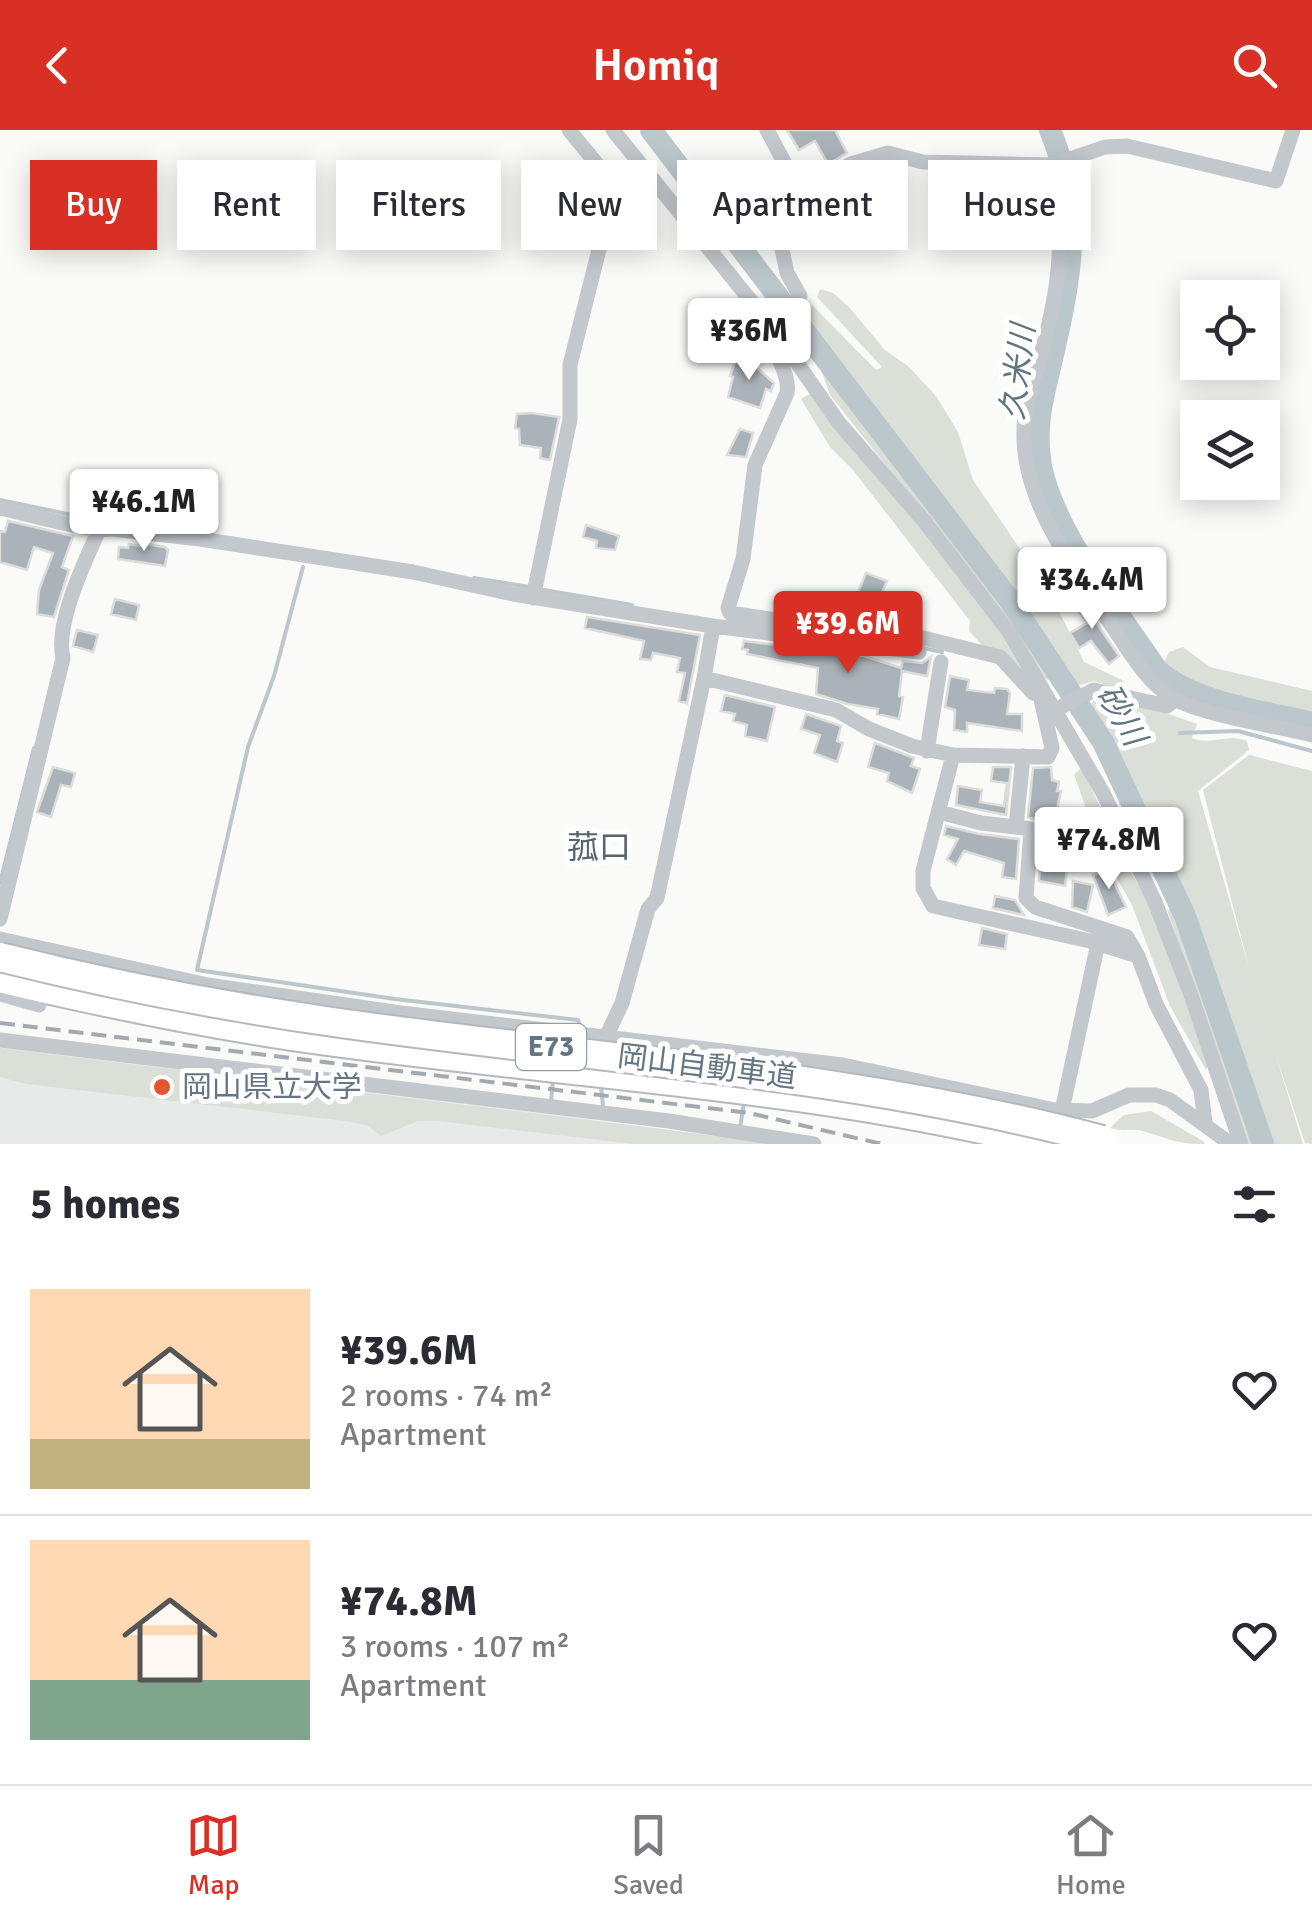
<!DOCTYPE html>
<meta charset="utf-8">
<style>
:root{--surface:#fff;--page:#f7f7f7;--text:#2b2b33;--muted:#7c7c81;--line:#e1e1e2;--accent:#d93025}
body{margin:0;font-family:Signika,"Noto Sans JP",sans-serif;background:var(--page);color:var(--text);height:100vh;display:flex;flex-direction:column;font-size:38px;white-space:nowrap}
*{box-sizing:border-box;margin:0}
p{font-size:32px;color:var(--muted)}
.icon{flex:none;width:55px;height:55px;fill:none;stroke:currentColor;stroke-width:2;stroke-linecap:round;stroke-linejoin:round}
.map{position:relative;height:1014px;overflow:hidden}
.drawer{display:flex;flex-direction:column;background:var(--surface);flex:1}
.drawer>*{flex:none}
.guide{position:absolute;left:30px;top:30px;width:1252px;height:90px;display:flex;gap:20px}
.tools{position:absolute;left:1180px;top:150px;display:grid;gap:20px}
.tools a{display:grid;place-items:center;width:100px;height:100px;border-radius:0px;background:var(--surface);box-shadow:0 5px 25px #0003;font-size:50px}
.price{position:absolute;translate:-50% -85px;padding:0 22px;border-radius:10px;background:#fff;color:#222;font-size:32px;line-height:65px;filter:drop-shadow(0 2px 5px #0008)}
.price::after{content:'';position:absolute;left:50%;top:60px;width:30px;height:22px;margin-left:-15px;background:inherit;clip-path:polygon(0 0,100% 0,50% 100%)}
.price.current{background:var(--accent);color:#fff}
ul{padding:0;list-style:none}
li{display:flex;align-items:center;gap:30px;height:250px;padding:0 30px}
li+li{border-top:2px solid var(--line)}
li span{display:grid;place-items:center;flex:none;width:280px;height:200px;border-radius:0px;color:#555}
li>.icon{margin-inline-start:auto}
span .icon{width:120px;height:120px;fill:#fffc;stroke-width:1}
li b{font-size:42px}
h2{display:flex;justify-content:space-between;align-items:center;height:120px;padding:0 30px;font-size:42px}
.pill{padding:0 35px;border-radius:0px;background:var(--surface);box-shadow:0 5px 25px #0003;font-size:35px;line-height:90px}
.pill.current{background:var(--accent);color:#fff}
header{display:flex;justify-content:space-between;align-items:center;height:130px;padding:0 30px;background:var(--accent);color:#fff;font-size:45px;font-weight:600}
.tabs{display:flex;justify-content:space-around;align-items:center;height:140px;border-top:2px solid var(--line);background:var(--surface);font-size:28px;color:var(--muted)}
.tabs a{display:grid;justify-items:center;gap:5px}
.tabs .current{color:var(--accent)}
.map>svg:first-child{display:block}
</style>
<header><svg class="icon" aria-label="back" viewBox="0 0 24 24"><path d="M15 5l-7 7 7 7"/></svg>Homiq<svg class="icon" aria-label="search" viewBox="0 0 24 24"><circle cx="10" cy="10" r="6"/><path d="M15 15l6 6"/></svg></header>
<div class="map">
<svg width="1312" height="1014" viewBox="0 0 1312 1014">
<rect width="100%" height="100%" fill="#fafaf8"/>
<!-- built -->
<path fill="#e8e9e9" d="M0 917 556 985 776 1014H0Z"/>
<!-- green -->
<path fill="#dadfd7" d="M820 159 833 163 848 176 885 220 908 236 936 266 958 302 973 350 1050 463 1084 532 1124 551 1119 559 1094 551 1075 557 1045 549 927 387 830 265 801 183 812 175 876 240 882 237 817 167Z
M811 263C886 353 968 443 1029 544H1023L981 514 969 501 970 491 853 340 830 317 801 269Z
M1183 517 1210 537 1312 561V587L1191 559 1171 544 1164 532 1169 522Z
M1095 567 1163 582 1197 594 1192 608C1210 616 1228 603 1247 611L1249 620 1198 661 1249 838 1203 660 1249 625 1312 641V1014L1305 1013 1275 923 1303 1014H1249L1167 780 1190 773 1145 675 1094 588 1089 579Z
M1082 638 1128 738 1147 768 1208 934 1206 940 1170 876 1132 775 1099 716 1074 644Z
M0 918 685 1002 771 1014H634L438 991H418L381 1006 367 995 346 991 26 954 0 947Z
M1151 981 1203 1011 1205 1014C1175 1014 1168 1008 1142 1001 1131 998 1122 1002 1110 998L1124 985Z"/>
<g fill="none" stroke-linecap="round" stroke-linejoin="round">
<!-- stream -->
<path stroke="#bbc7cb" stroke-width="4" d="M0 370 87 388
M303 437 274 546 248 617 197 840 395 869 578 890 580 895
M474 448 529 457
M538 459 632 475
M923 518 942 522
M1180 603 1238 601 1312 621
M0 753 34 618
M601 956 603 976
M551 973 553 948
M740 998 744 973"/>
<!-- river -->
<path stroke="#bbc7cb" stroke-width="22" d="M651 0 1011 472 1103 612 1185 786 1263 1014
M1050 0C1082 77 1073 137 1055 216 1046 257 1033 293 1041 336 1054 402 1119 483 1157 540 1194 573 1264 581 1312 593"/>
</g>
<!-- building -->
<path fill="#aab3b9" stroke="#dcdcda" stroke-width="2.5" d="M787 0H835L847 23 828 34 815 11 799 20Z
M871 40 882 58 872 63 876 72 843 90 836 77 853 68 844 51Z
M739 222 774 253 771 261 766 259 760 278 728 267 733 247 730 246Z
M531 283 559 287 550 330 540 328 541 318 520 315 519 299 515 298 517 284Z
M740 299 753 303 746 327 727 325Z
M8 391 73 406 62 437 69 440 54 487 37 484 39 460 53 423 34 417 27 440 0 432V401L5 402Z
M586 395 619 406 615 420 596 418 597 411 583 407Z
M139 413 165 417 168 420 165 436 118 429 119 417 128 418 129 414 139 416Z
M866 443 887 451 879 469 858 462Z
M1075 461 1119 526 1109 534 1091 511 1079 518 1070 503 1087 493 1068 465Z
M115 469 139 475 136 490 111 484Z
M587 487 700 505 687 573 679 571 685 543 677 542 680 528 653 523 651 530 640 529 644 511 585 498Z
M77 500 98 505 93 522 73 516Z
M744 511 864 526 901 538 903 531 922 533 931 527 927 546 902 541 899 566 903 567 899 589 877 584 878 579 848 574 816 564 818 538 747 524 748 520 742 519Z
M950 546 969 550 967 560 994 563 995 558 1007 559 1010 563 1007 584H1022V601L967 593V602L954 600 955 580 945 577Z
M725 565 775 577 767 611 745 606 747 595 733 591 735 584 721 581Z
M806 584 841 596 837 611 843 613 837 632 814 623 820 605 801 599Z
M875 613 914 628 911 636 920 639 912 663 887 651 889 643 868 637Z
M53 637 75 643 71 657 61 655 51 687 37 682Z
M993 637H1011L1006 685 956 675 958 656 982 660 980 672 1004 676 1007 653 991 651Z
M1051 637 1052 650 1059 652 1057 661H1061L1057 679 1067 680 1066 699H1070V708H1080L1078 732 1068 730 1065 756 1039 751 1042 699 1038 691 1028 687 1033 638Z
M946 696 979 704 1019 709 1016 749 1002 747 1004 733 964 721 956 735 947 729 958 709 944 705Z
M1108 740 1126 777 1108 785 1093 745Z
M1073 751 1093 755 1087 782 1072 777Z
M995 766 1015 770 1024 785 993 778Z
M982 798 1007 804 1005 819 979 815Z"/>
<g fill="none" stroke-linecap="round" stroke-linejoin="round">
<defs>
<path id="motorway" d="M0 848C108 874 217 896 327 911 567 944 810 955 1046 1014"/>
</defs>
<!-- motorway casing -->
<use href="#motorway" stroke="#b4b9bd" stroke-width="32"/>
<!-- minor -->
<path stroke="#c3c8cc" stroke-width="15" d="M613 0 772 197 839 293 925 392 1009 502 1103 663 1155 772 1192 868 1241 1014
M767 0 801 64
M1046 35C1069 97 1059 159 1042 221 1036 243 1028 265 1025 287 1015 362 1071 434 1110 493 1129 520 1144 550 1173 568 1202 585 1276 596 1312 605
M0 378C26 383 92 403 112 399L200 409 413 442 513 464 713 496 704 548 836 580 869 599 912 616 953 625 923 741V758L933 776 1090 811 1138 826 1156 874 1201 960 1205 993
M533 468 570 289V235L615 56 569 0
M713 496 919 522
M1047 567 1033 563 1000 527 911 505 895 508 730 483 728 478 743 429 755 335 787 263C790 242 773 224 770 204L800 166 787 143 775 86 801 64 851 34 888 23 923 32 1052 35 1105 17 1127 16 1276 51 1293 0
M1055 580 1094 560 1167 576 1176 569
M927 621 941 532
M953 625 1048 627 1052 618 1040 565
M1023 626 1016 697 1031 699 1026 768 1035 777 1127 807 1138 826
M939 682 981 693 1016 697
M0 789 63 528C55 493 84 434 98 402
M0 809 208 855 401 883 843 935 1055 980 1092 981 1129 965H1156L1170 970 1231 1014
M0 864 39 875
M606 907 622 873 648 779 657 768 704 548
M0 910 669 991 814 1014
M1060 990 1098 813"/>
<!-- motorway -->
<use href="#motorway" stroke="#fff" stroke-width="28"/>
<!-- rail -->
<path stroke="#a2aab0" stroke-width="4" stroke-dasharray="15 8" stroke-linecap="butt" d="M0 893 749 983 882 1014"/>
<defs>
<path id="motorway-bridge" d="M0 827C108 854 216 875 326 891 586 929 847 942 1102 1010"/>
</defs>
<!-- motorway-bridge casing -->
<use href="#motorway-bridge" stroke="#b4b9bd" stroke-width="32" stroke-linecap="butt"/>
<!-- motorway-bridge -->
<use href="#motorway-bridge" stroke="#fff" stroke-width="28"/>
</g>
<!-- markers -->
<circle fill="#e4572e" stroke="#fff" stroke-width="4" cx="162" cy="957" r="10"/>
<g text-anchor="middle" dominant-baseline="central" stroke-width="10" stroke-linejoin="round" paint-order="stroke">
<!-- shield labels -->
<rect fill="#fff" stroke="#939fa8" stroke-width="2.5" x="516" y="894" width="70" height="46" rx="8"/>
<g font-size="28" font-weight="bold" fill="#657683">
<text x="551" y="917">E73</text>
</g>
<!-- street labels -->
<g font-size="30" fill="#657683" stroke="#fff">
<text transform="translate(707 937) rotate(7)">岡山自動車道</text>
</g>
<!-- poi labels -->
<g font-size="30" fill="#657683" stroke="#fff" text-anchor="start">
<text x="182" y="957">岡山県立大学</text>
</g>
<!-- water labels -->
<g font-size="32" font-style="italic" fill="#60757c" stroke="#fff">
<text transform="translate(1018 242) rotate(-83)">久米川</text>
<text transform="translate(1121 585) rotate(60)">砂川</text>
</g>
<!-- neighbourhood labels -->
<g font-size="32" fill="#57646e" stroke="#fff">
<text x="599" y="717">菰口</text>
</g>
</g>
</svg>
<div class="tools">
<a><svg class="icon" aria-label="locate" viewBox="0 0 24 24"><circle cx="12" cy="12" r="6"/><path d="M12 2v4M12 18v4M2 12h4M18 12h4"/></svg></a>
<a><svg class="icon" aria-label="layers" viewBox="0 0 24 24"><path d="M12 4l9 5-9 5-9-5zM3 14l9 5 9-5"/></svg></a>
</div>
<b class="price" style="left:749px;top:253px">¥36M</b>
<b class="price" style="left:144px;top:424px">¥46.1M</b>
<b class="price" style="left:1092px;top:502px">¥34.4M</b>
<b class="price current" style="left:848px;top:546px">¥39.6M</b>
<b class="price" style="left:1109px;top:762px">¥74.8M</b>
<div class="guide">
<a class="pill current">Buy</a>
<a class="pill">Rent</a>
<a class="pill">Filters</a>
<a class="pill">New</a>
<a class="pill">Apartment</a>
<a class="pill">House</a>
</div>
</div>
<section class="drawer">
<h2>5 homes<svg class="icon" aria-label="filters" viewBox="0 0 24 24"><path d="M4 7h16M4 17h16"/><circle cx="9" cy="7" r="2"/><circle cx="15" cy="17" r="2"/></svg></h2>
<ul>
<li><span style="background:linear-gradient(#ffd9b3 75%,#c2b280 0)"><svg class="icon" aria-label="home" viewBox="0 0 24 24"><path d="M3 11l9-7 9 7M6 9v11h12V9"/></svg></span><div><b>¥39.6M</b><p>2 rooms · 74 m²</p><p>Apartment</p></div><svg class="icon" aria-label="heart" viewBox="0 0 24 24"><path d="M12 20l-8-8c-3-5 5-10 8-4 3-6 11-1 8 4z"/></svg></li>
<li><span style="background:linear-gradient(#ffd9b3 70%,#7fa58c 0)"><svg class="icon" aria-label="home" viewBox="0 0 24 24"><path d="M3 11l9-7 9 7M6 9v11h12V9"/></svg></span><div><b>¥74.8M</b><p>3 rooms · 107 m²</p><p>Apartment</p></div><svg class="icon" aria-label="heart" viewBox="0 0 24 24"><path d="M12 20l-8-8c-3-5 5-10 8-4 3-6 11-1 8 4z"/></svg></li>
</ul>
</section>
<nav class="tabs">
<a class="current"><svg class="icon" aria-label="map" viewBox="0 0 24 24"><path d="M3 6l6-2 6 2 6-2v14l-6 2-6-2-6 2zM9 4v14M15 6v14"/></svg>Map</a>
<a><svg class="icon" aria-label="saved" viewBox="0 0 24 24"><path d="M7 4h10v16l-5-4-5 4z"/></svg>Saved</a>
<a><svg class="icon" aria-label="home" viewBox="0 0 24 24"><path d="M3 11l9-7 9 7M6 9v11h12V9"/></svg>Home</a>
</nav>
